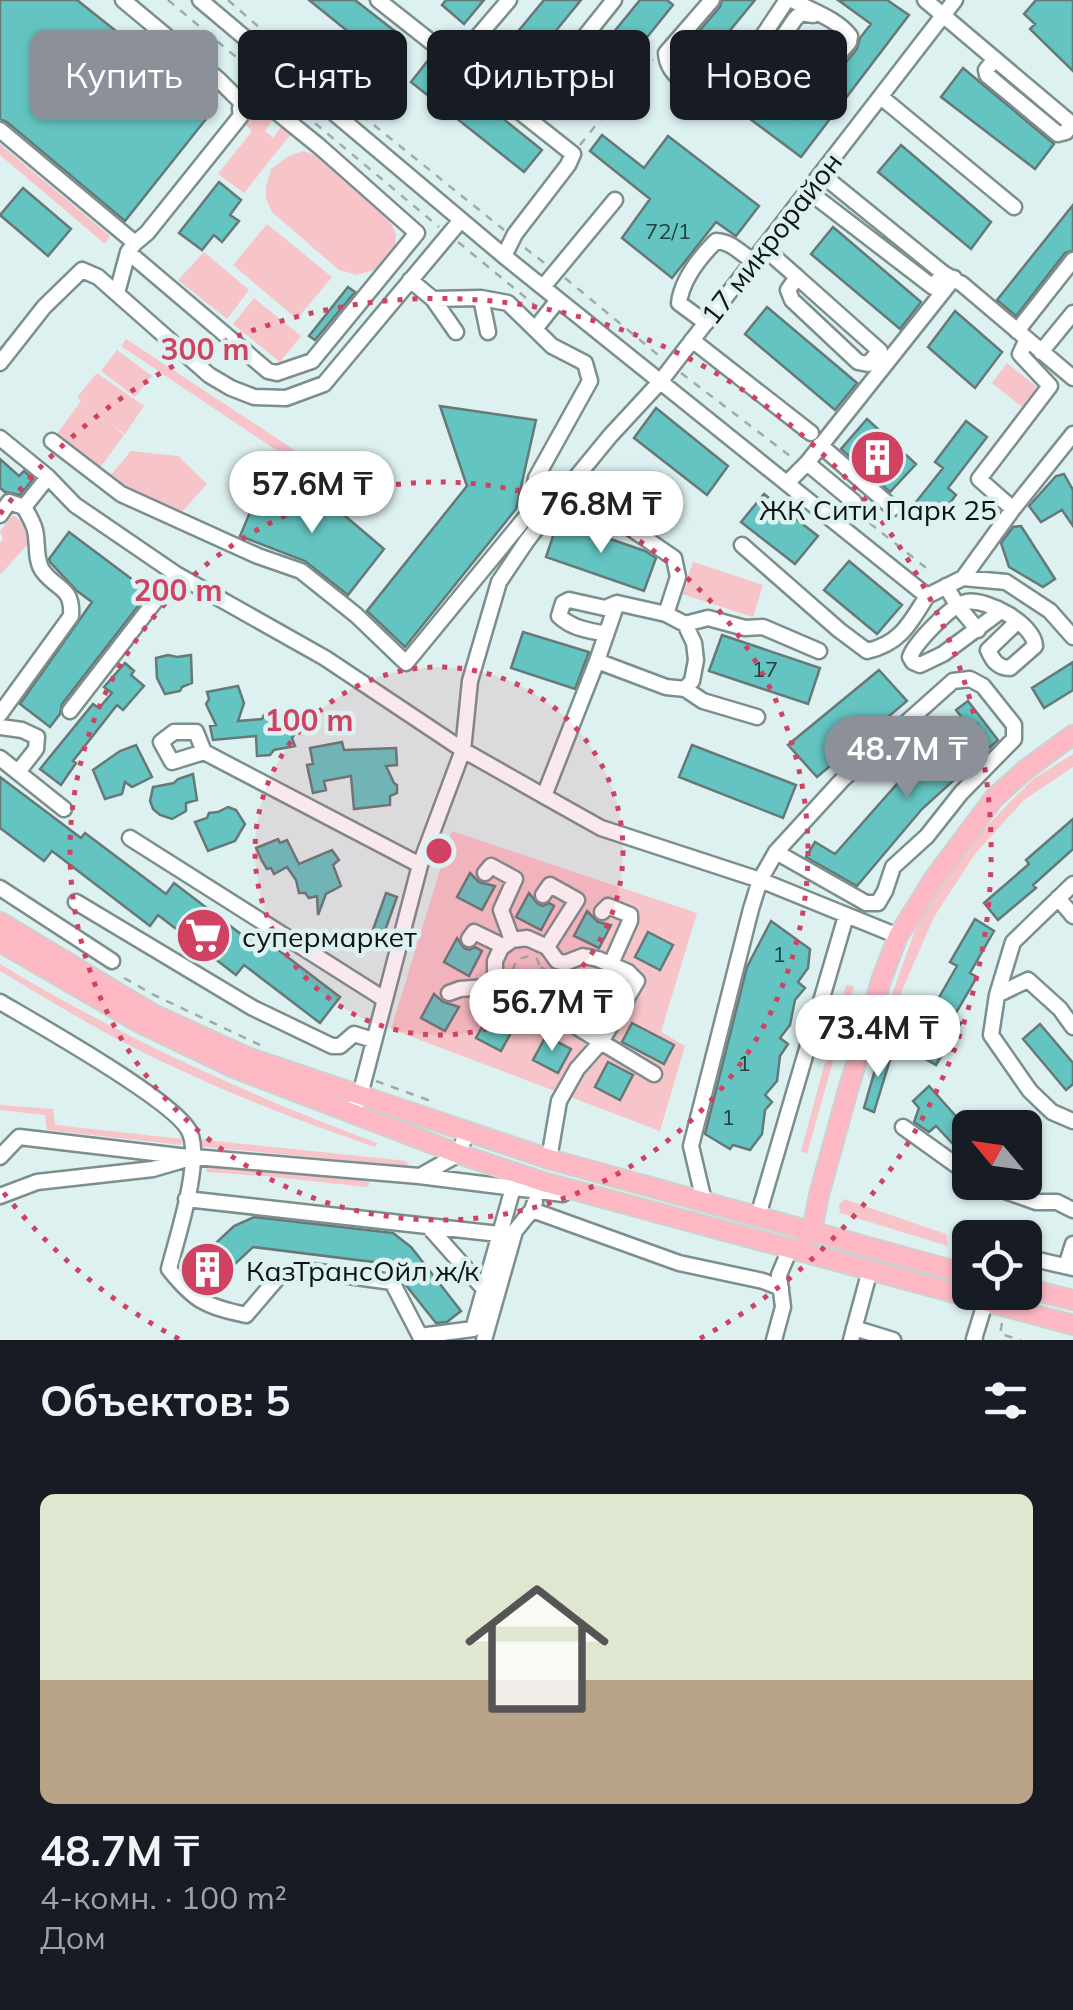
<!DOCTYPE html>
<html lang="ru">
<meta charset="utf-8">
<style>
:root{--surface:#171b24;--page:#242831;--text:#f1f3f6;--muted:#9ea1a6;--accent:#8c9099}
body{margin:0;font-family:Mulish,sans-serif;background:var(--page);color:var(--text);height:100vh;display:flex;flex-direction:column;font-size:38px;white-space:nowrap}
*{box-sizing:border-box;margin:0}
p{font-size:32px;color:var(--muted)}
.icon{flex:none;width:55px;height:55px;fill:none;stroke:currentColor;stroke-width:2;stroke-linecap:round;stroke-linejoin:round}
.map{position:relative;height:1340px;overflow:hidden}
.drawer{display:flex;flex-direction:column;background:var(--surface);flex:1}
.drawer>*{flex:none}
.guide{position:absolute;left:30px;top:30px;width:1015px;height:90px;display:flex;gap:20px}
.needle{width:65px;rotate:299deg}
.tools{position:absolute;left:952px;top:1110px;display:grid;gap:20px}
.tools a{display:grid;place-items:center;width:90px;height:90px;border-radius:15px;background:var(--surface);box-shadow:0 2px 8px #0004;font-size:50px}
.price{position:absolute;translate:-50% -85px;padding:0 22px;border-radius:35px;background:#fff;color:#222;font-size:32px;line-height:65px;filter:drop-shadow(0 2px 5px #0008)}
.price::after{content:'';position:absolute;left:50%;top:60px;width:30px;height:22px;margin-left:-15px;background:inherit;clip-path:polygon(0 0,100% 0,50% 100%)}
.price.current{background:var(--accent);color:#fff}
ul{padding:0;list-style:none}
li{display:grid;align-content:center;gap:20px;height:530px;padding:0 40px}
li span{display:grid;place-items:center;height:310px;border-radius:15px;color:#555}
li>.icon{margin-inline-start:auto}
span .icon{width:180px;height:180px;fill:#fffc;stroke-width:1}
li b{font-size:42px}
h2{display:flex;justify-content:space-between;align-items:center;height:120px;padding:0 40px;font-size:42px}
.pill{padding:0 35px;border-radius:15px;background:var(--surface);box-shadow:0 2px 8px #0004;font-size:35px;line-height:90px}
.pill.current{background:var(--accent);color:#fff}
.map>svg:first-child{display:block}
</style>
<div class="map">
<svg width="1073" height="1340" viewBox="0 0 1073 1340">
<rect width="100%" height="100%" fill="#ddf1f0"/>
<!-- green -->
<path fill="#f6c4c9" d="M262 105 275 117 265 131 273 138 283 124 294 130 244 193 218 174 252 131 244 123 255 108Z
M0 144 110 236 105 244 0 155Z
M303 151 321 157 385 211 396 234 395 247 381 268 357 275 339 270 272 212 266 198V187L271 169 287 157Z
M267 224 332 277 297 319 233 265Z
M204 252 249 290 227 319 178 280Z
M254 298 301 336 280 362 233 324Z
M126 339 299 453 294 462 121 346Z
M117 350 152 376 135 397 101 371Z
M1007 363 1042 391 1027 411 992 383Z
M97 373 144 406 125 434 110 423 124 435 99 469 57 434 81 401 77 397Z
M131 451 178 456 207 484 180 514 124 488 110 476Z
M13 515 29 527 28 544 0 575V543L3 539 0 531Z
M693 562 763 585 753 617 682 594Z
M1073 754V767L1024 800 975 854 934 917 893 1011 887 1008 917 925 968 845 1033 779Z
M452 831 697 913 661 1032 685 1046 660 1131 391 1029Z
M0 964C119 1036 246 1094 377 1143L375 1147C286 1117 189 1078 106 1033 70 1013 35 992 0 971Z
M846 985 854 986 807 1154 801 1151Z
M0 1105 53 1109 55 1125 182 1139 181 1145 47 1130 45 1115 0 1110Z
M195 1139 407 1161 408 1166 196 1146Z
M208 1165 370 1180 368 1187 265 1176 206 1172Z
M844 1199 946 1234 948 1246 840 1213 839 1205Z"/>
<!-- building -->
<path fill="#64c4c1" stroke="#667877" stroke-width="2.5" d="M0 0H77L214 109 125 221 7 122 0 119Z
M309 0H355L396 32 377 55Z
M446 0H484L464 24 442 5Z
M544 0H581L524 70 501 52Z
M640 0H667L673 5 582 118 559 99Z
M722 0H755L700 67 681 52 720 7Z
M838 0H887L909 15 801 157 726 101 744 78 799 119 857 49 860 38 871 24Z
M1036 0H1073V71L1030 29 1035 24 1024 14Z
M429 59 542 150 524 172 411 82Z
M963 68 1054 144 1035 169 941 97Z
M602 135 644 168 668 136 759 206 736 236 716 222 672 278 622 238 650 199 590 151Z
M901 145 991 222 971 249 878 172Z
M219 182 241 200 230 215 239 221 222 242 214 235 202 250 179 233Z
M23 188 71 229 48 256 0 215Z
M1073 205V250L1065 253 1016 316 997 300Z
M833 227 921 302 900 329 811 254Z
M348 287 355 292 315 340 309 336Z
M767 307 857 383 835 410 745 334Z
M955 311 1002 352 975 388 928 347Z
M440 406 536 420 516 509 405 647 367 611 467 486Z
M656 408 728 466 707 495 634 438Z
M867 419 916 464 890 492 841 449Z
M966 421 987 437 948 488 956 495 937 520 916 502 943 468 935 462Z
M0 459 19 476 24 471 33 479 20 495 5 492 0 488Z
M1064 474 1073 490V526L1062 510 1041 522 1029 506 1056 476Z
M269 485 337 509 384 549 348 595 305 561 240 536 261 486Z
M764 494 818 536 795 564 741 522Z
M558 521 645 551 656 558 644 591 546 557Z
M1021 526 1055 579 1043 587 1009 567 1001 543 1013 527Z
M69 532 149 592 62 704 60 714 50 727 20 704 92 602 77 591 50 562 49 559Z
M849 561 902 605 877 634 824 590Z
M523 632 589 652 575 689 511 668Z
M722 635 820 668 808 704 709 671Z
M168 655 177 657 191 655 192 683 182 687 180 691 165 694 157 678 156 658Z
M1073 662V690L1044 708 1032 688Z
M125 663 134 671 131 675 144 686 123 710 117 705 73 761 76 763 61 785 40 769 93 704 99 708 112 693 104 687Z
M879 670 907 701 817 777 788 745Z
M238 686 244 703 238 721 262 719 264 715 276 713 287 716 297 731 292 738 295 746 274 750 270 755 257 756 256 736 213 740 210 726 216 725 206 704 209 699 207 692Z
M968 701 998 740 922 809 857 886 806 857 815 842 835 854 897 784 967 724 956 710Z
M342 742 344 750 396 748 397 765 386 766 394 783 397 785V793L390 796V805L354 809 351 776 324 781 326 790 313 793 307 765 313 764 310 748Z
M136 745 152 777 132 787 125 782 122 794 105 799 93 770 120 751Z
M692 745 796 785 783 818 679 777Z
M193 774 197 800 186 803V811L172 819 160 815 153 809 150 801 153 787 174 783 178 779Z
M0 777 81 838 85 833 166 894 174 883 250 941 256 933 340 997 320 1023 244 965 236 975 158 915 150 926 52 851 44 861 0 828Z
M228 807 236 810 245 824 235 841 208 851 195 822 207 818 209 813 218 812Z
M1073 819V849L1033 885 1036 888 998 920 984 903 1029 864 1026 860Z
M278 839 280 843 287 840 299 864 332 850 339 860 333 865 341 886 326 894 318 915 317 896 309 898 305 893H299L296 880 287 867 274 874 271 868 267 869 262 861 256 848Z
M470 873 479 882 495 886 482 910 457 897Z
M386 893 397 897 381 942 370 938Z
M529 893 538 904 543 906 549 903 554 906 541 930 516 917Z
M587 911 598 922 611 925 599 948 574 936Z
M975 919 994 931 970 973 977 977 953 1018 961 1023 936 1065 917 1054 941 1012 933 1008 957 966 950 962Z
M771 921 810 949 808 968 798 982 805 988 795 1000 790 1025 780 1038 788 1044 780 1056 777 1081 765 1095 772 1102 765 1110 762 1134 750 1150 733 1145 730 1149 705 1134 747 967Z
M648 932 673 945 660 970 635 957Z
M457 938 464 948 469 950 475 947 482 951 469 976 444 962Z
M434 994 443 1002 459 1007 445 1031 421 1018Z
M489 1014 495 1016 500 1024 514 1027 501 1051 476 1038Z
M632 1023 674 1045 664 1064 622 1042Z
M1040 1024 1073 1063V1084L1066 1090 1023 1039Z
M546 1036 571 1049 558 1073 533 1060Z
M881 1049 892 1053 874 1112 864 1108Z
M608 1062 633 1075 620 1100 595 1087Z
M929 1086 970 1132V1162L936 1126 929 1132 914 1122 919 1108 913 1101Z
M254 1217 393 1233 411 1247 461 1311 447 1322 436 1323 389 1264 253 1247 206 1291 185 1272 234 1226Z"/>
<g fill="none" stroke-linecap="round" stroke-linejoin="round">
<defs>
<path id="minor" d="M200 0 504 256 927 596 963 578 1006 582 1050 611 1073 637
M378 0 573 154 568 165 515 234 504 256
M712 0 666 53C667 69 676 75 687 86 738 85 761 37 787 0
M925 0 1073 125
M995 59 986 70 987 75 1058 134 1066 132 1071 124
M456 62 509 0
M742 64 759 68 772 82 796 96H804L849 42 850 36C836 18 811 11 792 0
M764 75 761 73 762 67 795 19 801 13 813 15
M881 97 1014 207
M523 114 614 0
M0 130 135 243 147 233 240 117 241 102 219 80 123 0
M821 174 943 273 962 284 1073 378
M808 191 933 287 943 273
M135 243 128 252 268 371 277 373 312 361 417 233 320 147 262 100 240 109
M764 248 797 277 788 290 792 300 858 362 868 364 880 351 797 277
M410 280 433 299 456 332
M543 287 615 200
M117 293 128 252
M433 299 481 298 488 332
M706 323 679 303C682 279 699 258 716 241 733 242 739 253 754 261
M535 329 558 300
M1017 331 1073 260
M692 340 811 433
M1041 352 1073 313
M0 363 44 307 82 270 98 277 209 375 231 388 254 397 286 398 324 384 461 220
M0 438 48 477 75 505 176 574 325 658 463 750 544 796 601 828 760 880 898 936
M52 441 121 494 258 556 301 571 356 615 406 663 530 512 536 478 590 381 585 363 552 346 508 303 481 298
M820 445 893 508
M807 463 854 502
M787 483 807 463 954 278
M569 486 674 558 678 577 666 614
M24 507 48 477
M1013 509 979 479 1050 386 1020 354 1027 339
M0 515 9 502 24 507C28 514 33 522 35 530 38 542 35 559 42 570 56 590 73 586 71 616L0 714
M742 545 839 630 867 651C901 643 910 623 927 596
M963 578 1013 509 1073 434
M946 586 957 605 978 630
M1001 611 943 654 920 665 913 662 910 657C915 643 951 605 966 602 987 598 1034 624 1035 646L1010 668C998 668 993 661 988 650L1018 621
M685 624 708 618 745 628 763 627 819 651
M606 634C588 630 573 629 559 616L563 603 569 600 605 608 617 603 666 614 685 624 694 643 696 660 692 681 685 689
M597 661 666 687 685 689 703 701 757 717
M70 711 176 574
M0 727 22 730 37 737 36 749 18 772
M204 752 172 762 161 742 174 732H196L204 752 420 865
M0 758 64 809
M544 796 597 661 617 603
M130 838 384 999
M485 873 491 866 515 879 501 910 512 940
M1073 884 1013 942 997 995 991 1035 1030 1091 1052 1112 1073 1121
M0 888 112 961
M543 895 550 885 577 900 547 947
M1058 898 1073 916
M76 902 253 1008 332 1046H340L354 1034 373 1040
M602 912 608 906 630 915V921L610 966
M527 938 547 947 557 961 565 963 583 956 598 959 628 972 637 981 601 1042 534 1000H521L506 995 498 986 495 976V961L501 948 512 940Z
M469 939 474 932 503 946
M449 993 460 989 498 986
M997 995 1028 980 1060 1009 1073 1027
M0 1002C34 1022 179 1103 190 1133 202 1163 177 1237 169 1269 195 1302 206 1306 246 1315L281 1274 312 1271 392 1282 420 1336 473 1329 513 1188
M505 1015 507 1010 530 1016H539L545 1007
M353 1114 360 1095 420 865 463 750 470 681 499 582 526 542 569 486 610 436 660 382 955 0
M903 1127 970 1175
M0 1157 19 1137 188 1157
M549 1159 559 1101 577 1069 601 1042 654 1074
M420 1176 459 1154 466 1133
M980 1182 1036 1202H1057L1073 1210
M0 1196 37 1182 153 1169 194 1157 419 1176 563 1194
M186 1199 499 1234
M704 1201 691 1146 751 909 760 880 776 852 842 780 953 681 970 679 983 686 1014 725V739L961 793 927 836 893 867 885 891 878 903H866L776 852
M532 1210 679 1263 763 1281 781 1288
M758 1216 846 916
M428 1226 484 1289
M1025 1257 1073 1268
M1066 1266 1073 1244
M854 1328 893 1340
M484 1340 515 1231 532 1210 535 1202
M774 1340 783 1307 779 1275 790 1249
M851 1340 870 1270
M975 1340 974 1339 985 1303"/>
<path id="major" d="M0 922 153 1014 247 1057 549 1159 970 1275
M0 942 138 1022 234 1068 459 1154 540 1181 1073 1325
M806 1236 812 1231 819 1195 848 1090 882 978 898 936 935 877 994 798 1025 770 1073 735
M1025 1288 1073 1300"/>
</defs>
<!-- minor casing -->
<use href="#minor" stroke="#7c8e8e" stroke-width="19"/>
<!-- major casing -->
<use href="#major" stroke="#cfd0d0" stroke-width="22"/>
<!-- path -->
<path stroke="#9cacab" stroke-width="2.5" stroke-dasharray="8 8" stroke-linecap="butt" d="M168 0 439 227
M228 0 333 92 504 230
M580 145 645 64 653 60
M458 242 537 307
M525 248 547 265
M565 278 663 359
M681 373 794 459
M857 513 930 571
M541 967 563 982 610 999
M124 978 154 995 260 1045
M538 981 540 966 537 959 530 956 517 959 511 974 515 980 523 984 538 981 600 1021
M558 1002 574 974
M573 1011 586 990 589 973
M590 1022 613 981
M376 1081 428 1100 427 1102
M1002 1323 1000 1334 1021 1340"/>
<!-- minor -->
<use href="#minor" stroke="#fff" stroke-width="14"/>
<!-- major -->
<use href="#major" stroke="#feb8c3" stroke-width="18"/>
</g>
<!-- distance rings -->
<circle cx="439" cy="851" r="184" fill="#d04162" fill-opacity=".12"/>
<g fill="none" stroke="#d04162" stroke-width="5" stroke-dasharray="5 10">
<circle cx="439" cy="851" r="184"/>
<circle cx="439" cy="851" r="369"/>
<path d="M179 1339A553 553 0 0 1 0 1188M0 514A553 553 0 1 1 699 1339"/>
</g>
<!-- icons -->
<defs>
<symbol id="building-disc" viewBox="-11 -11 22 22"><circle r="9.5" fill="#d04162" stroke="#ddf1f0"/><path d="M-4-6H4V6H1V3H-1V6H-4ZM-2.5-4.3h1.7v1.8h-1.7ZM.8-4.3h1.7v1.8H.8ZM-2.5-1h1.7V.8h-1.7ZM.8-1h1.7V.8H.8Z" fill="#fff"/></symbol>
<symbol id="supermarket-disc" viewBox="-11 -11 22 22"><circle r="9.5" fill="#d04162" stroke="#ddf1f0"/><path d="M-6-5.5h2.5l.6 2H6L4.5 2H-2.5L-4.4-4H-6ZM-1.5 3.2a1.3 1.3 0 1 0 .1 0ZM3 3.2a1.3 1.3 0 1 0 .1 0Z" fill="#fff"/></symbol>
</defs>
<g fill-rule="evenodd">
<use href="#building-disc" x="846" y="426" width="63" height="63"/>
<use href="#supermarket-disc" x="172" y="904" width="63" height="63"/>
<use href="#building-disc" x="176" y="1238" width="63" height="63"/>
</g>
<g text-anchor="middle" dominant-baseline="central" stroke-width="9" stroke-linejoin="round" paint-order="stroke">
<!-- number labels -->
<g font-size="22" fill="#244140">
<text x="668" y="231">72/1</text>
<text x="765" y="669">17</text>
<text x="779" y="954">1</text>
<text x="744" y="1063">1</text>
<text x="728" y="1117">1</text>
</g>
<!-- street labels -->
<g font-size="28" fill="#0e1515" stroke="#ddf1f0">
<text transform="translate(771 238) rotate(-52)">17 микрорайон</text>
</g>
<!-- poi labels -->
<g font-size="28" fill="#0e1515" stroke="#ddf1f0" text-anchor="start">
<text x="878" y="509" text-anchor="middle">ЖК Сити Парк 25</text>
<text x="242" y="936">супермаркет</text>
<text x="246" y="1270">КазТрансОйл ж/к</text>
</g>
</g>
<circle cx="439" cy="851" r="15" fill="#d04162" stroke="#ddf1f0" stroke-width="5"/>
<g font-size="30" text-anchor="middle" font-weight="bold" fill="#d04162" stroke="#ddf1f0" stroke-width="9" stroke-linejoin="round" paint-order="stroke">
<text x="205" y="360">300 m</text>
<text x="178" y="601">200 m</text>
<text x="309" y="731">100 m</text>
</g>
</svg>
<div class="tools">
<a><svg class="needle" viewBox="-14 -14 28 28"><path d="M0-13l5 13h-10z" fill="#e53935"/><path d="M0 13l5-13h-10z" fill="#9ea1a6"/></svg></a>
<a><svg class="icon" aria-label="locate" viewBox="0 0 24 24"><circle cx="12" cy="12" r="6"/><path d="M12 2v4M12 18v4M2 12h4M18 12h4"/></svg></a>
</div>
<b class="price" style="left:312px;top:536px">57.6M ₸</b>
<b class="price" style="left:601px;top:556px">76.8M ₸</b>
<b class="price current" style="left:907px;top:801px">48.7M ₸</b>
<b class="price" style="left:552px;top:1054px">56.7M ₸</b>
<b class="price" style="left:878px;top:1080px">73.4M ₸</b>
<div class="guide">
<a class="pill current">Купить</a>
<a class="pill">Снять</a>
<a class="pill">Фильтры</a>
<a class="pill">Новое</a>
</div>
</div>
<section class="drawer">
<h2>Объектов: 5<svg class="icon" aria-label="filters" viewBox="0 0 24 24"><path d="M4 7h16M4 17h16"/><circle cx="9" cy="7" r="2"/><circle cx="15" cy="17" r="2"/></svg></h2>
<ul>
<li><span style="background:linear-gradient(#dfe7d0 60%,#b9a48a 0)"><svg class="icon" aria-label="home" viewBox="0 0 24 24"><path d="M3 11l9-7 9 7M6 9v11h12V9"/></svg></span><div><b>48.7M ₸</b><p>4-комн. · 100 m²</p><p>Дом</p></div></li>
</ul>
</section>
